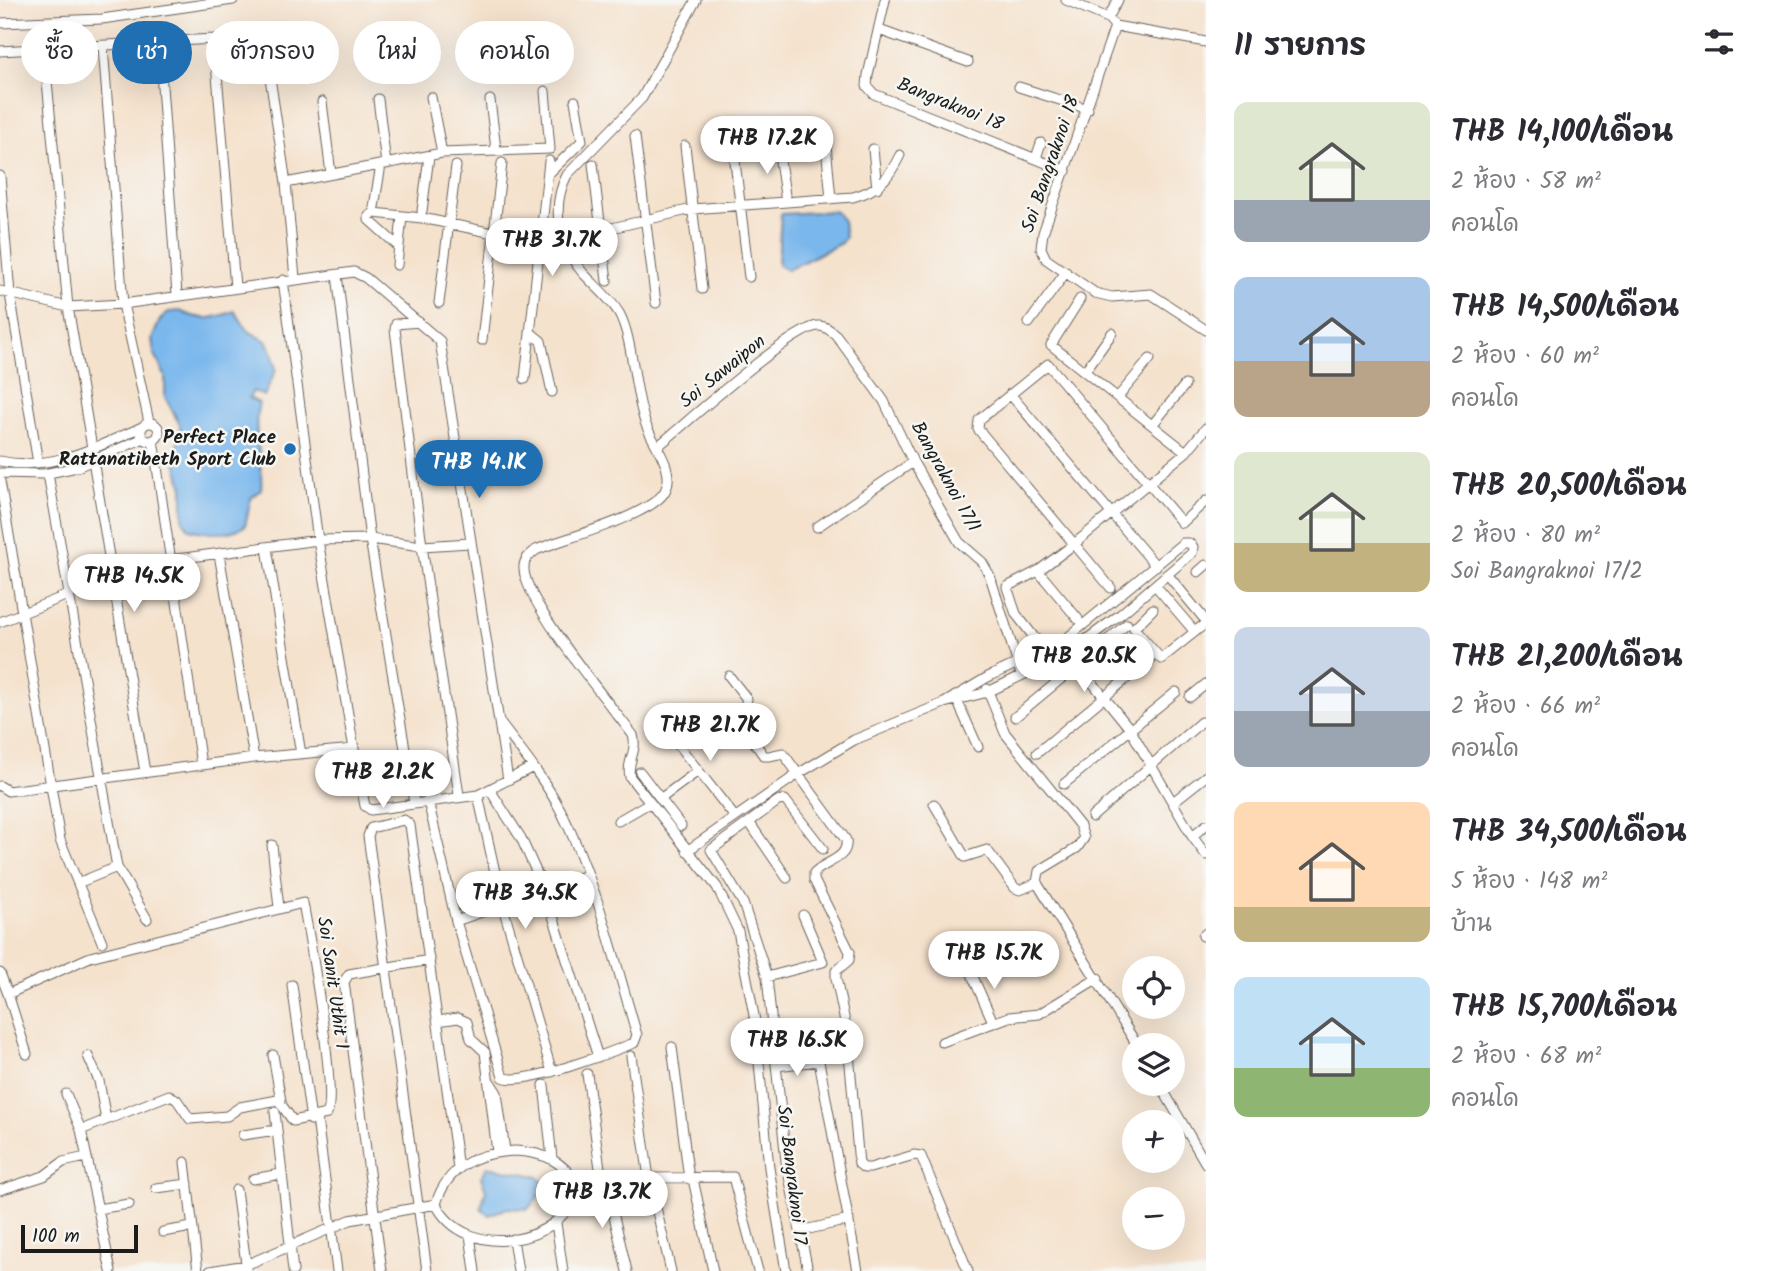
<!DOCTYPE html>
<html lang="th">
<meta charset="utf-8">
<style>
:root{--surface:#fff;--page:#f2f2f3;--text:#2b2b33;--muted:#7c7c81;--accent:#1f6fb2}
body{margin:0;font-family:Kalam,"Playpen Sans Thai",sans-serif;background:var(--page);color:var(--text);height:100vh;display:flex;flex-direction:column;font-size:26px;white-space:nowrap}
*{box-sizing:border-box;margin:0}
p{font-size:23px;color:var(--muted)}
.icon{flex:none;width:38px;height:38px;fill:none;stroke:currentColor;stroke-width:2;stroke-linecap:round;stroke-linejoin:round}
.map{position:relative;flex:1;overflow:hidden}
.panel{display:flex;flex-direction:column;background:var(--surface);width:560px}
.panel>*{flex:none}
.top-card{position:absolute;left:21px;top:21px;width:665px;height:63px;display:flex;gap:14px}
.buttons{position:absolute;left:1122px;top:956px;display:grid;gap:14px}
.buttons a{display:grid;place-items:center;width:63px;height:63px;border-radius:50%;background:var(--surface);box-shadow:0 7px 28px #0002;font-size:35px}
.scale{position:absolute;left:21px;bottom:18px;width:117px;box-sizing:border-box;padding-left:7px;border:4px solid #1c1c1c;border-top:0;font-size:19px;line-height:24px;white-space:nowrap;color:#1c1c1c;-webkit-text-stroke:5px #f6f6f2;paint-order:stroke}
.price{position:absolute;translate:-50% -60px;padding:0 16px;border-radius:24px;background:#fff;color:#222;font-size:23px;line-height:46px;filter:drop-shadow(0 2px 4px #0008)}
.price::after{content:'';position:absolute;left:50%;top:42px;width:21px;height:16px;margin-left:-10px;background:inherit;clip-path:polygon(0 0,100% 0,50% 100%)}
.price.selected{background:var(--accent);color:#fff}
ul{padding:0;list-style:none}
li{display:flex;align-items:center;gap:21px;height:175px;padding:0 28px}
li span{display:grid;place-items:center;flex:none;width:196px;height:140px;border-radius:14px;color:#555}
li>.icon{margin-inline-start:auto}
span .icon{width:84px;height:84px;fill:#fffc;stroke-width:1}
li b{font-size:30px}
h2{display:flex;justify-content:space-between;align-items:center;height:84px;padding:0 28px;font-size:30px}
.chip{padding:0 24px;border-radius:32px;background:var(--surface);box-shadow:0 7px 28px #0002;font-size:24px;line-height:63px}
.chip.selected{background:var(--accent);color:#fff}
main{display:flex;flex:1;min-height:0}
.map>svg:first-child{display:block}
</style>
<main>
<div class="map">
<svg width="1206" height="1271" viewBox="0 0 1206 1271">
<rect width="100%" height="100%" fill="#f6f6f2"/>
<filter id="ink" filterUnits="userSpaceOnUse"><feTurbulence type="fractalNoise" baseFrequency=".0143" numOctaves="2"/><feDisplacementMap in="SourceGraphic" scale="14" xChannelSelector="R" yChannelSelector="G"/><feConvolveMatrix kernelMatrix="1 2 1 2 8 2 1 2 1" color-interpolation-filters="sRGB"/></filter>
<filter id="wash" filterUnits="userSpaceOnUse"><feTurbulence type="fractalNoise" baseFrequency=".00686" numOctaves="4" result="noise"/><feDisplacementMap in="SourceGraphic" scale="28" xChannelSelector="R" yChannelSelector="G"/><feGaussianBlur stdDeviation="1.57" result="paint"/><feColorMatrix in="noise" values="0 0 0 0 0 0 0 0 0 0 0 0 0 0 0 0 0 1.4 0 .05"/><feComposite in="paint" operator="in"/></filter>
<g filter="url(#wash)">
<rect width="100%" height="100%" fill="#f5e2cd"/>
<!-- water -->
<path fill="#7ab7ed" stroke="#4b6a84" stroke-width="2" d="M836 211 843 221 845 237 841 243 787 270 778 265 781 214Z
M180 311C202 322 213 319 235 311L247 330 266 341 272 351 276 370 264 396 253 391 249 398 259 403C251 431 264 461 261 490L251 498 245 526C229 536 208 534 189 529L183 520V488L174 453 180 437V425L165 397V376L154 353 152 339 160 320 169 312Z
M487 1167 537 1176 542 1181 543 1191 528 1209 507 1208 489 1215 481 1208 486 1190 481 1177Z"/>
</g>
<g filter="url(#ink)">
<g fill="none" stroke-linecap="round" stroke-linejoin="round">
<defs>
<path id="minor" d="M696 0 642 98 567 175C550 208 559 245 583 273 595 286 610 298 619 313 633 338 634 391 645 422 651 442 677 469 665 491 652 516 564 538 536 550 530 555 524 559 524 567 521 598 611 706 633 735 638 751 626 762 630 777L717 887 738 931 755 1021 769 1168 786 1271
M885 0 868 75 867 86 874 94 1066 171
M1066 0 1108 18 1115 26
M1108 18 1118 0
M0 23 102 19 233 0
M1115 26 1043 233 1041 248 1046 259 1095 293 1112 297 1151 294 1206 330
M1115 26 1206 42
M879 30 968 62
M214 39 235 287
M159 44 177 295
M103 46 123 304 149 422
M44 48 68 307 92 448
M0 51 214 39 260 41 265 45 286 183 295 278
M1019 87 1088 109
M431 97 442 153
M378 99 386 164
M490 100 496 149
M322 102 331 174
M635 136 656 303
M733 145 749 277
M826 145 831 199
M685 146 702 289
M778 147 786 202
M873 149 877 188
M1036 158 1041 143
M593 164 607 281
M548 174 582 141 575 101
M0 176 10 294 38 463
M286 183 442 153 550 149 545 91
M374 207 381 165
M422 211 429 156
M399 247 369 220V216L374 213 422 218 535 242 561 234 595 232 692 209 853 197C879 190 889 178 900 155
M567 250 592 234
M397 265 402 216
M337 275 370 539 414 803
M283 280 318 540 354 749
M0 291 68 307 123 304 354 272 366 278 440 341 508 780
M1080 299 1051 345 1186 452
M439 303 456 166
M419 322 396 324 395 329 422 546 459 795
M1029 323 1066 272
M530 332 541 341 552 392
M482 340 502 163
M1085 371 1112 333
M525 379 549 161
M1010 394 1156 566
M1118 397 1150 359
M141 432a9 9 0 1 1 18 0a9 9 0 1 1-18 0Z
M1153 424 1185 385
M153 440 201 765
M657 447C683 426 791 328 818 326 825 325 831 331 836 335L884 401 913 462 959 542 982 562 990 576 1020 671
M93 460 145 772
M0 461C50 472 97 447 142 427
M0 473 44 474 77 467 144 438
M48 474 117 867 147 919
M0 481 60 840 102 942
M817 527 913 462
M267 548 301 754
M219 554 254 758
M1038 571 1078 619
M1198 572 1206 565
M1167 574 1206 621
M1155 585 1195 632
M1111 588 978 429 979 420 1048 364 1182 523 1206 501
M1153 609 1134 628 1161 659 1206 623
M0 622 113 577 169 560 318 540 370 539 422 546 470 543
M1041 646 1016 614 1007 587 1038 571 1073 545 1186 452 1206 428
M1066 650 1130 729 1192 836 1206 855
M729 676 747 699 740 722 764 756H769L783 753 846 840C849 859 825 861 814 873V880L850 952 849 960 836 971V978L847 1032 859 1164 864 1168H870L914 1155 921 1156 968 1271
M987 689 1005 733 1080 826 1084 838 1077 848 1039 871 1037 883 1137 1045
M955 696 978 747
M1190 697 1206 684
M1015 717 1127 624
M664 727 734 816
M1037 753 1150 659
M640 772 681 826
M1064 784 1176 692
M0 786 8 791 254 758 354 749 365 806 371 810 478 795 533 767
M490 790 521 838 545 891 598 1057
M478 795 502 904 552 1072
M660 799 698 771
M428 801 456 921 503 1077C521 1087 612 1052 634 1043L637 1035C615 961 596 881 561 811 545 780 521 751 500 723
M1173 802 1206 776
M934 804 965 857 987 850 1015 888 1020 890 1037 883
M1092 817 1201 722
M618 821 649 803
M749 822 787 878
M1192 836 1206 825
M272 845 279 908
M687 851 798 774 854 740 944 703 988 692 1068 653 1121 614 1192 553 1193 547 1189 543H1183L1061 643 988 677 944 703
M78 883 117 867
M456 921 587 875
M1203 936 1206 933
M970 970 993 1022
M0 973 8 994 90 957 303 903C309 935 338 1094 327 1114L293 1121 278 1100 240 1107 227 1116 190 1119 177 1100 169 1095 81 1130
M767 977 823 962 803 915
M292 985 311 1120
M8 994 27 1054
M438 1021 458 1018 467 1022 471 1039 485 1052 497 1152
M942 1042 1009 1017 1039 1014 1098 978
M672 1047 689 1179
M273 1055 281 1101
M88 1056 99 1081 106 1120
M631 1056 649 1178 671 1271
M776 1066 819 1061 858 1271
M587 1074 602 1183
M490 1082 497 1093 505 1151
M1159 1083 1206 1164
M544 1085 552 1158
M66 1094 81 1130 111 1271
M275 1112 293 1271
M317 1119 337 1271
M243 1135 276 1130
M516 1151C544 1153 563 1160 578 1186 564 1247 465 1262 436 1204 447 1166 479 1152 516 1151Z
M185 1162 198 1271
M253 1179 281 1174
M693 1179 713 1271
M606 1183 627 1271
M578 1186 649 1178 733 1177 758 1271
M156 1188 188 1184
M0 1190 44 1176 63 1162 86 1157
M236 1190 247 1271
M97 1209 129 1204
M556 1223 563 1271
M800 1231 849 1220
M163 1232 192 1227
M470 1235 475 1271
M513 1239 518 1271
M807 1266 786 1161 767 977 743 903 711 850 778 801 785 800 823 849
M210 1271 246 1265 350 1220 436 1204
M382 1271 344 982 349 974 430 960
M427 1271 368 836 371 828 404 820 410 825 458 1168"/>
</defs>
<!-- minor casing -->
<use href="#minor" stroke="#68615a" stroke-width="11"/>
<!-- minor -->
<use href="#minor" stroke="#fff" stroke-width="9"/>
</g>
</g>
<!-- markers -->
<circle fill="#1f6fb2" stroke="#f6f6f2" stroke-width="2.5" cx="290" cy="449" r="7"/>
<g text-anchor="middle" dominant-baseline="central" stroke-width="5" stroke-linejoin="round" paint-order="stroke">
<!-- street labels -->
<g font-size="19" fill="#1c1c1c" stroke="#f6f6f2">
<text transform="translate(950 105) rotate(22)">Bangraknoi 18</text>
<text transform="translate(1051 164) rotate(-71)">Soi Bangraknoi 18</text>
<text transform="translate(723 372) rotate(-39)">Soi Sawaipon</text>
<text transform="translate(945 477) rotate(61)">Bangraknoi 17/1</text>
<text transform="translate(332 983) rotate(82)">Soi Sanit Uthit 1</text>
<text transform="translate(791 1175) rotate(83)">Soi Bangraknoi 17</text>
</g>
<!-- poi labels -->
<g font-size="19" font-weight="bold" fill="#1c1c1c" stroke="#f6f6f2" text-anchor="end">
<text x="276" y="438">Perfect Place<tspan x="276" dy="22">Rattanatibeth Sport Club</tspan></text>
</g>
</g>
</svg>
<div class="buttons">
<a><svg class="icon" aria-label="locate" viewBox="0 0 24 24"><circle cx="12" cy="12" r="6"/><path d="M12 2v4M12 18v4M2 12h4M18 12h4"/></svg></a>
<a><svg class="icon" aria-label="layers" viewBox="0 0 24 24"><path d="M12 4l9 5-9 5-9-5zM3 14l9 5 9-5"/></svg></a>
<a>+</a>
<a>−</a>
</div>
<div class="scale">100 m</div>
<b class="price" style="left:767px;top:176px">THB 17.2K</b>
<b class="price" style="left:552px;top:278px">THB 31.7K</b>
<b class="price selected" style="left:479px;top:500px">THB 14.1K</b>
<b class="price" style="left:134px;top:614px">THB 14.5K</b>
<b class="price" style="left:1084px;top:694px">THB 20.5K</b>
<b class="price" style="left:710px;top:763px">THB 21.7K</b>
<b class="price" style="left:383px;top:810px">THB 21.2K</b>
<b class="price" style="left:525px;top:931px">THB 34.5K</b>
<b class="price" style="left:994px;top:991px">THB 15.7K</b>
<b class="price" style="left:797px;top:1078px">THB 16.5K</b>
<b class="price" style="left:602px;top:1230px">THB 13.7K</b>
<div class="top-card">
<a class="chip">ซื้อ</a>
<a class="chip selected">เช่า</a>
<a class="chip">ตัวกรอง</a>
<a class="chip">ใหม่</a>
<a class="chip">คอนโด</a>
</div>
</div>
<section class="panel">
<h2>11 รายการ<svg class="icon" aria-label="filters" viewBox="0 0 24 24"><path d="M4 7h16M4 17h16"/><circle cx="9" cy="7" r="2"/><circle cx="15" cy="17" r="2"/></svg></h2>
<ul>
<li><span style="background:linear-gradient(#dfe7d0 70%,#9aa5b1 0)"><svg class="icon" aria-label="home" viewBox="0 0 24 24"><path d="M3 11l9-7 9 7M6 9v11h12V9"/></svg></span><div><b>THB 14,100/เดือน</b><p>2 ห้อง · 58 m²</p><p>คอนโด</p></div></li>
<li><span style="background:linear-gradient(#a9c7e8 60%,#b9a48a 0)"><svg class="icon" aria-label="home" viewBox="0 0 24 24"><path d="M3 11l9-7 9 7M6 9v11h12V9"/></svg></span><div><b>THB 14,500/เดือน</b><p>2 ห้อง · 60 m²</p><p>คอนโด</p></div></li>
<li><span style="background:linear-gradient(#dfe7d0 65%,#c2b280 0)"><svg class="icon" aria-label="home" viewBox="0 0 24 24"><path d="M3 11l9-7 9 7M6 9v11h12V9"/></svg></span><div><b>THB 20,500/เดือน</b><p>2 ห้อง · 80 m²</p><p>Soi Bangraknoi 17/2</p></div></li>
<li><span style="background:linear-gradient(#c9d6e8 60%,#9aa5b1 0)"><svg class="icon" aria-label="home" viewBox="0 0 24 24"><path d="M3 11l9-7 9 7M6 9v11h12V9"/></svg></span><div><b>THB 21,200/เดือน</b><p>2 ห้อง · 66 m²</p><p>คอนโด</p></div></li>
<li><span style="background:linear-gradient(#ffd9b3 75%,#c2b280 0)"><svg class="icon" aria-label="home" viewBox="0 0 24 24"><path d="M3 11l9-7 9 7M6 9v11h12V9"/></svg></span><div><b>THB 34,500/เดือน</b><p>5 ห้อง · 148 m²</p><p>บ้าน</p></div></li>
<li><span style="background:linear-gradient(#bfe0f5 65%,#8fb573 0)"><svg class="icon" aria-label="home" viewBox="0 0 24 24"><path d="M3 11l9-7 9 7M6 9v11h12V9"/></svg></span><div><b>THB 15,700/เดือน</b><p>2 ห้อง · 68 m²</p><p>คอนโด</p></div></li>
</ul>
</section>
</main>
